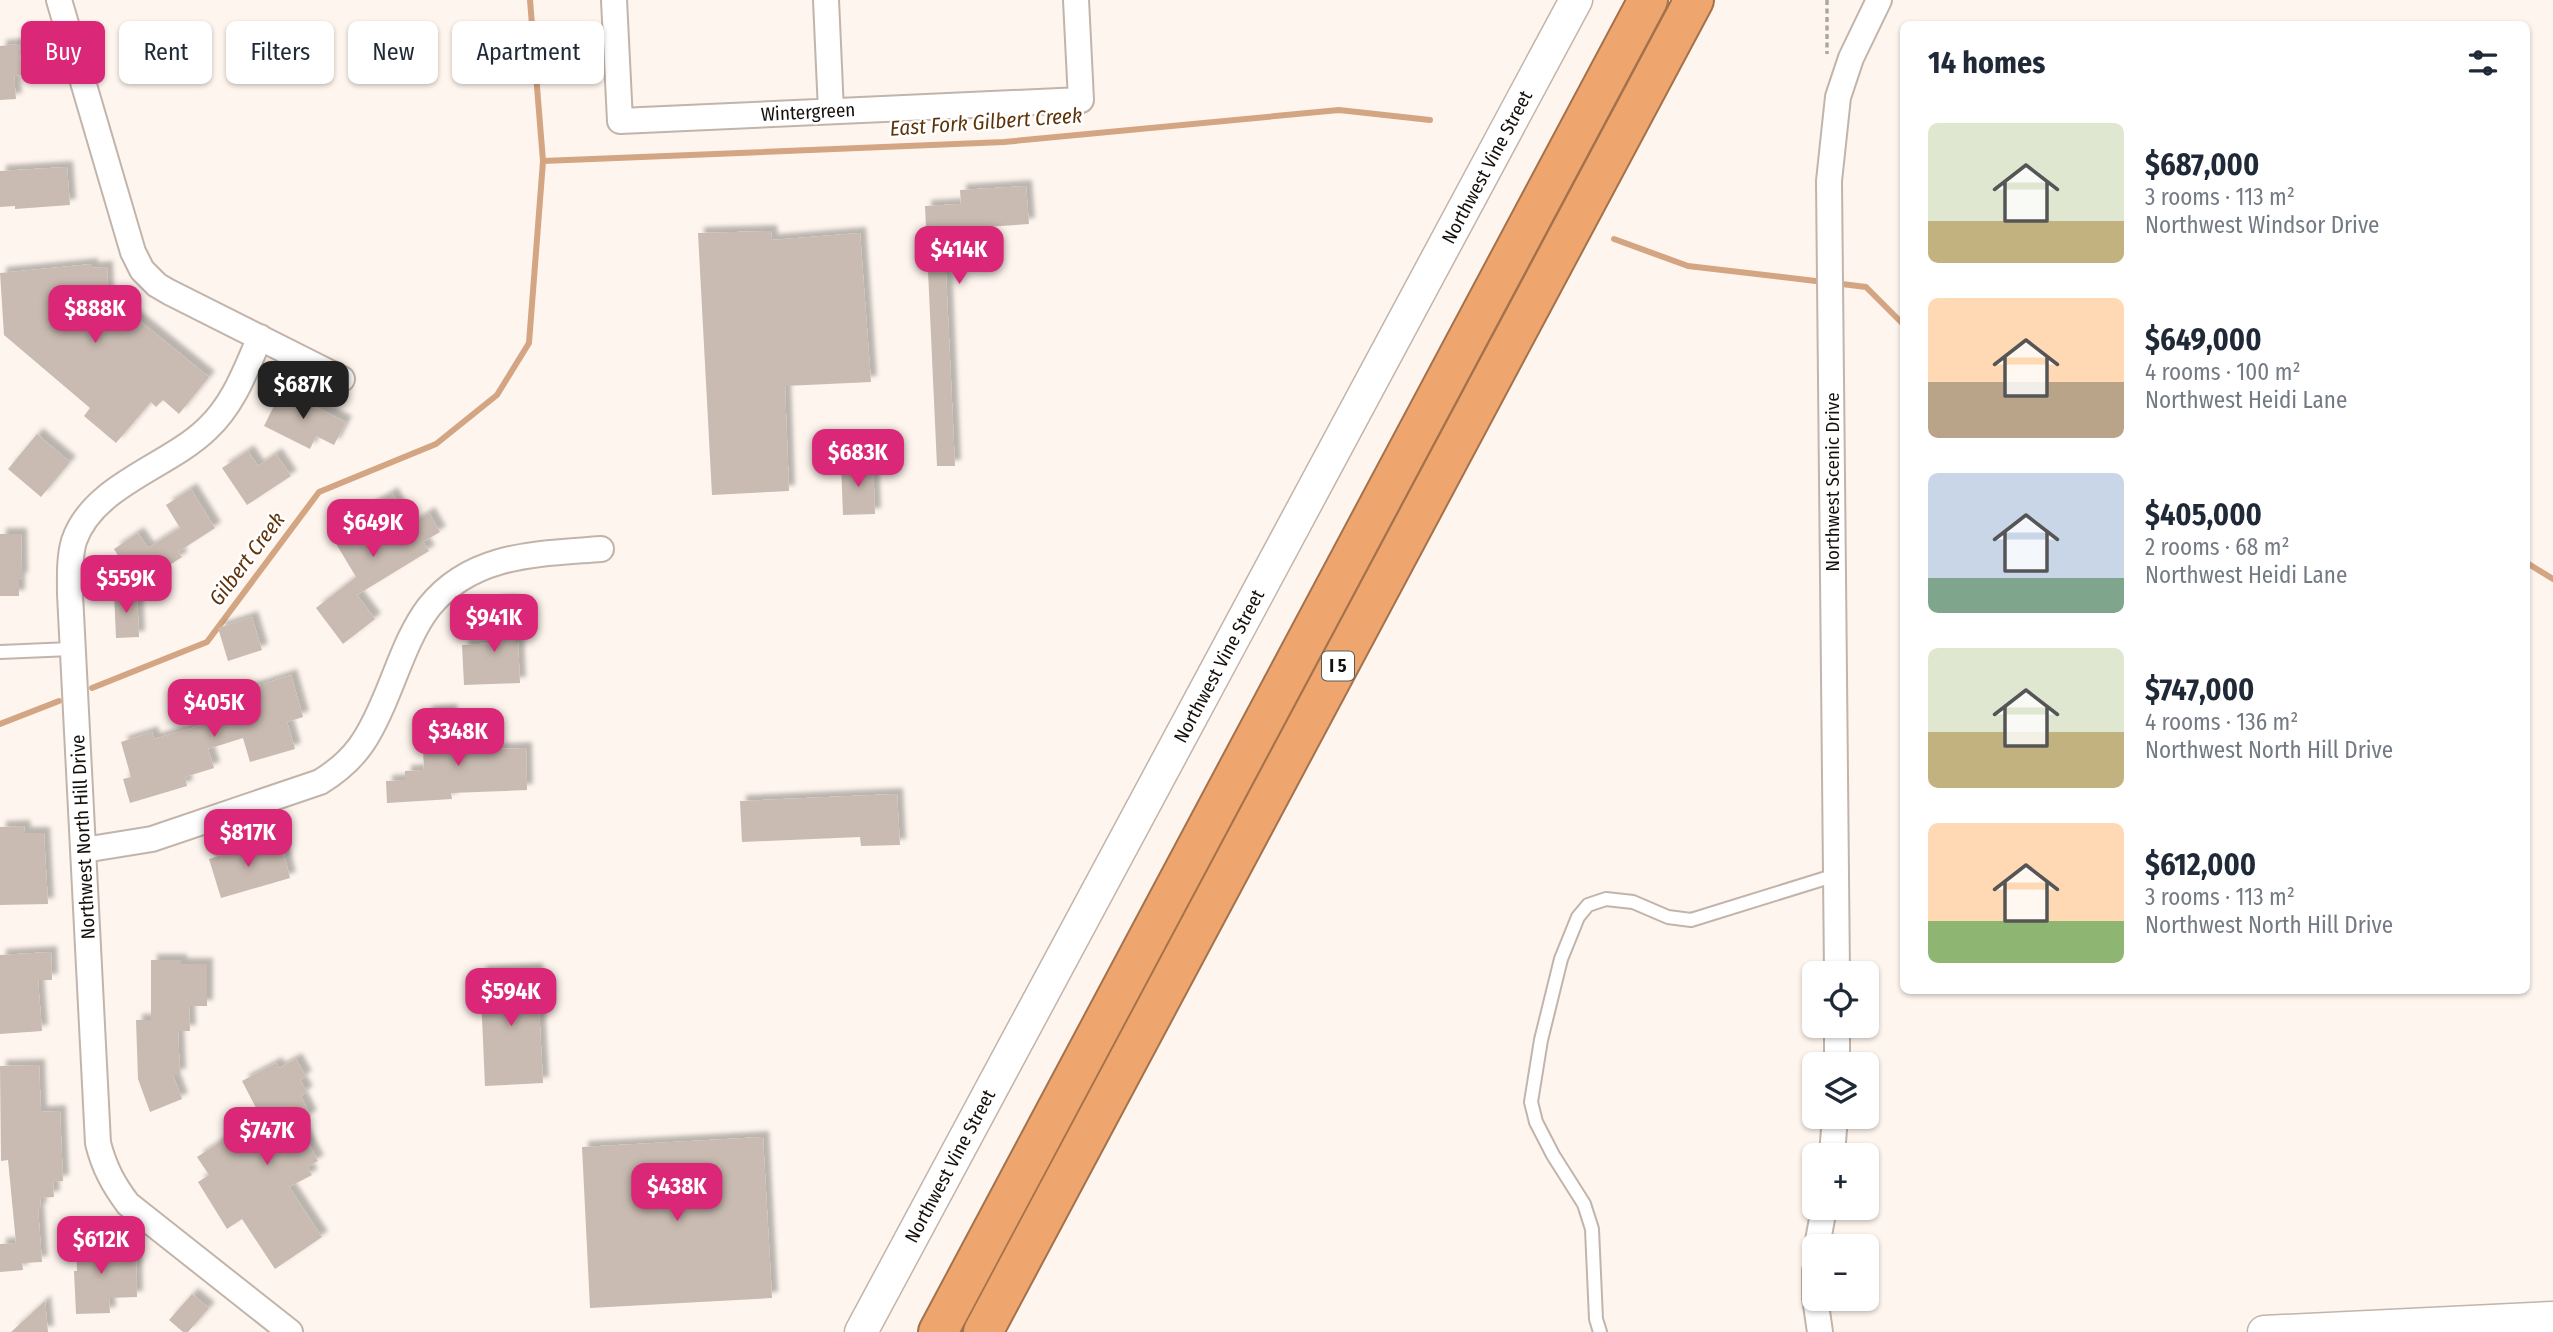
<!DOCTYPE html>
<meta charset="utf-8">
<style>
:root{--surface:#fff;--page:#f2f2f3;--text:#1f2937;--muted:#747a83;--accent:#db2777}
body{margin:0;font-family:"Fira Sans Condensed",sans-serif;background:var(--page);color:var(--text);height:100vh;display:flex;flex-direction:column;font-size:26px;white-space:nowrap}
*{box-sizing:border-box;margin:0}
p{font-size:23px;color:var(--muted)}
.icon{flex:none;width:38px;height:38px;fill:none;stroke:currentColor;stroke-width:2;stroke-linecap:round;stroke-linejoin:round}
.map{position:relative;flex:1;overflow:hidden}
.panel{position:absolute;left:1900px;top:21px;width:630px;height:973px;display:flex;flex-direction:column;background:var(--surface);border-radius:10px;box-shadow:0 2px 5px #0004}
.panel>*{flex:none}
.top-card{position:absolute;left:21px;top:21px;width:665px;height:63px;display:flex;gap:14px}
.fabs{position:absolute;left:1802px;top:961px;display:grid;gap:14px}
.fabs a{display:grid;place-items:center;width:77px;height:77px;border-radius:10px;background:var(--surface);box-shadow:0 2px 5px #0004;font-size:35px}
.price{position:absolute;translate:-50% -60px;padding:0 16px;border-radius:14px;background:var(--accent);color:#fff;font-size:23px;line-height:46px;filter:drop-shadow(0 2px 4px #0008)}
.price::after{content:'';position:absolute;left:50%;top:42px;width:21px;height:16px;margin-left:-10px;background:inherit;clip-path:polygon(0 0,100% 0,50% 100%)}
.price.active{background:#222;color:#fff}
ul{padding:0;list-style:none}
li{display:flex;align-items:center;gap:21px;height:175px;padding:0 28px}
li span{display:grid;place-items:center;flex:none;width:196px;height:140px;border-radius:10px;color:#555}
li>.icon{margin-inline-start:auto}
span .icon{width:84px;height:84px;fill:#fffc;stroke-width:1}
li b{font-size:30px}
h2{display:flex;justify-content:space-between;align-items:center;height:84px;padding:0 28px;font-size:30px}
.tag{padding:0 24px;border-radius:10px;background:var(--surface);box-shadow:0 2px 5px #0004;font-size:24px;line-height:63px}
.tag.active{background:var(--accent);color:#fff}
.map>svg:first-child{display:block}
</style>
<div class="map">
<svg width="2553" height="1332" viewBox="0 0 2553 1332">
<defs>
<filter id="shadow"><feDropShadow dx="6" dy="-6" stdDeviation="2" flood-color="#0004"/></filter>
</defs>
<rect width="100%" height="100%" fill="#fef5ee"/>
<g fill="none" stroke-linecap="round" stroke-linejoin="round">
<!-- stream -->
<path stroke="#d3a583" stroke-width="6" d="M543 161 1004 142 1339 110 1430 120
M1614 239 1688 266 1824 282
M1834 283 1866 287 1904 325
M2527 563 2553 579
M92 688 207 642 319 492 436 444 497 395 529 343 543 161 530 0
M0 724 59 701"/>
</g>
<!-- building -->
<path fill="#c9bbb1" filter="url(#shadow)" d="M19 44 22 75 14 76 16 99 0 100V46Z
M67 167 70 205 15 209V206L0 207V171Z
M1026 186 1029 224 944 230 955 466H937L925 206 961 204 960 190Z
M771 231 772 240 860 233 871 382 785 386 789 491 712 495 698 233Z
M92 264V268L107 267 108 295 209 377 179 414 163 400 156 407 151 402 116 443 84 416 90 408 4 335 0 273Z
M282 390 346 422 334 445 316 436 310 449 264 426Z
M37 434 70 462 41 497 8 469Z
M248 451 258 466 276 454 291 476 247 505 222 468Z
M873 462 875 514 843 515 841 464Z
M191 489 215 528 178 552 182 557 137 586 114 549 138 533 148 548 180 528 166 505Z
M392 493 410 525 429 513 440 532 423 542 429 551 357 595 375 619 343 644 316 608 356 577 329 532Z
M0 534H21L22 578 19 579V596H0Z
M137 592 139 637 116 638 114 593Z
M512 601 515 642H518L520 683 464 685 462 645 498 643 495 602Z
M252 617 262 650 228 661 218 628Z
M291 675 303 717 287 722 295 749 250 762 243 738 208 749 214 768 185 777 187 786 130 803 123 779 131 777 121 742 152 732 154 739 216 721 210 701Z
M451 710 453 751 526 748 527 790 451 793 452 799 387 803 386 781 405 780V771L424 770 422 729H427L426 712Z
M897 794 900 845 861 846 860 837 742 842 740 801Z
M24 826 25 833H44L48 904 0 905V827Z
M264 842 267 853 283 850 290 878 221 898 209 859Z
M51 952 52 980H38L42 1031 0 1034V955Z
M151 960H181V964H207V1006H189L190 1031H178L180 1075H173L182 1099 150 1112 138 1079 136 1020H151Z
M537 969 543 1083 485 1086 480 972Z
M296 1059 306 1077 300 1080 307 1092 301 1096 311 1116 298 1123 318 1161 307 1167 312 1175 289 1187 322 1237 275 1269 242 1219 227 1229 198 1182 209 1175 197 1157 225 1139 228 1143 264 1123 242 1081 276 1063 279 1068Z
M39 1065 41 1112 60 1111 63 1181 53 1182 54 1197 40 1198 41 1209H38L42 1262 22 1263 23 1270 0 1272V1244L16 1243 8 1160 1 1161 0 1066Z
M763 1137 772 1298 590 1308 582 1147Z
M101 1233 102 1252H111V1259H136L137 1297 109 1298 110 1313 76 1314 74 1271H77L76 1234Z
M192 1294 209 1308 188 1332H183L169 1320Z
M45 1301 48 1332H11Z"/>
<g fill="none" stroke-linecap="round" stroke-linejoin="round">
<defs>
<path id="service" d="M0 652 71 649
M1600 1332 1596 1319 1592 1229 1584 1204 1553 1155 1536 1122 1531 1102 1541 1040 1561 959 1578 917 1588 905 1606 899 1633 902 1668 917 1691 920 1836 875"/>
<path id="minor" d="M59 0 133 252 142 270 157 285 169 292 342 379
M614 0 620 121 1081 100 1076 0
M826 0 831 111
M260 337C246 369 234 404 207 429 168 467 93 485 74 541 69 558 70 576 70 594L98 1143C104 1167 113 1184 128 1204L290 1332
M84 850 152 839 320 782C356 760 369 737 385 699 398 669 409 633 429 607 472 553 538 554 601 549
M1837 973 1829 181 1838 97 1851 58 1879 0
M1837 1064V1026
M1832 1155 1835 1116
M1817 1246 1824 1208
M1815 1271V1294
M1815 1298 1820 1332"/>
<path id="tertiary" d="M861 1332 1576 0
M2264 1332 2553 1318"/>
<path id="motorway" d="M938 1332 1648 0
M983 1332 1694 0"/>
</defs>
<!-- service casing -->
<use href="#service" stroke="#c2b4aa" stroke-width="16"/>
<!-- minor casing -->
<use href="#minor" stroke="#c2b4aa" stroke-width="28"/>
<!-- tertiary casing -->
<use href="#tertiary" stroke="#c2b4aa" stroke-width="35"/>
<!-- motorway casing -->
<use href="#motorway" stroke="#a3724c" stroke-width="42"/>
<!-- path -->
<path stroke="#aea7a1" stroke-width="3.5" stroke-dasharray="5 3.5" stroke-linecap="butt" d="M1827 0V54"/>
<!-- service -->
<use href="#service" stroke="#fff" stroke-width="12"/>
<!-- minor -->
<use href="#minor" stroke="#fff" stroke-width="24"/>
<!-- tertiary -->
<use href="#tertiary" stroke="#fff" stroke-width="32"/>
<!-- motorway -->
<use href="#motorway" stroke="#efa66e" stroke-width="38"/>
</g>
<g text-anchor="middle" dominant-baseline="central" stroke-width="5" stroke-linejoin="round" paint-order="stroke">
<!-- shield labels -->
<rect fill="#fff" stroke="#5b5855" stroke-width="2" x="1322" y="651.5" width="32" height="29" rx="5"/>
<g font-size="18" font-weight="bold" fill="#15100c">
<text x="1338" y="666">I 5</text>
</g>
<!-- street labels -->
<g font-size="19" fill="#15100c" stroke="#fff">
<text transform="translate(808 112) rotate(-3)">Wintergreen</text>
<text transform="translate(1487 167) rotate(-62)">Northwest Vine Street</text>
<text transform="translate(1832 482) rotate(-90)">Northwest Scenic Drive</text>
<text transform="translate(1219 666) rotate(-62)">Northwest Vine Street</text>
<text transform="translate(83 837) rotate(-93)">Northwest North Hill Drive</text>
<text transform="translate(950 1166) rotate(-62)">Northwest Vine Street</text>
</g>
<!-- water labels -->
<g font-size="21" font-style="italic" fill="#5e330a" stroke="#fff">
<text transform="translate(986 122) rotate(-4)">East Fork Gilbert Creek</text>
<text transform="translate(247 559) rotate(-53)">Gilbert Creek</text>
</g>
</g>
</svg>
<div class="fabs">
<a><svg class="icon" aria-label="locate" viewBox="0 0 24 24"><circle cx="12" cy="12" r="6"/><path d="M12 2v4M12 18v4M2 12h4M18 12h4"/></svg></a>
<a><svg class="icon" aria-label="layers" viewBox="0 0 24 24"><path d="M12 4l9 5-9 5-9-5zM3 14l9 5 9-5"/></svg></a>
<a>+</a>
<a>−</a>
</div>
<b class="price" style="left:959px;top:286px">$414K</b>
<b class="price" style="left:95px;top:345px">$888K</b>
<b class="price active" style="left:303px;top:421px">$687K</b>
<b class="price" style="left:858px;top:489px">$683K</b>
<b class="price" style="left:373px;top:559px">$649K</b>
<b class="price" style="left:126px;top:615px">$559K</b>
<b class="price" style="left:494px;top:654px">$941K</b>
<b class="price" style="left:214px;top:739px">$405K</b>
<b class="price" style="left:458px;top:768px">$348K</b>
<b class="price" style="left:248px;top:869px">$817K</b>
<b class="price" style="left:511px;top:1028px">$594K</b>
<b class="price" style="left:267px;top:1167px">$747K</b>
<b class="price" style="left:677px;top:1223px">$438K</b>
<b class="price" style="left:101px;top:1276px">$612K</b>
<div class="top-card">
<a class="tag active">Buy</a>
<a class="tag">Rent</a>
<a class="tag">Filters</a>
<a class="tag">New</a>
<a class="tag">Apartment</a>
</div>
<section class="panel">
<h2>14 homes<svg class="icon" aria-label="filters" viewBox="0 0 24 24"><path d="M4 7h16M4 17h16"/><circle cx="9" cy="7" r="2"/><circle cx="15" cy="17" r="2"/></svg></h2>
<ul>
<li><span style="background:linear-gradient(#dfe7d0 70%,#c2b280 0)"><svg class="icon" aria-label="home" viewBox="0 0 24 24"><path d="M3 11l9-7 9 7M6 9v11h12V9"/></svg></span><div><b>$687,000</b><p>3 rooms · 113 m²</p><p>Northwest Windsor Drive</p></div></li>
<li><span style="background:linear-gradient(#ffd9b3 60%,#b9a48a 0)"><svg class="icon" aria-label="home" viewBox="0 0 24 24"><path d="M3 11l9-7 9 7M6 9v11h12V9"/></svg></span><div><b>$649,000</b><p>4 rooms · 100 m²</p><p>Northwest Heidi Lane</p></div></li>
<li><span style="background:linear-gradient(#c9d6e8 75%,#7fa58c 0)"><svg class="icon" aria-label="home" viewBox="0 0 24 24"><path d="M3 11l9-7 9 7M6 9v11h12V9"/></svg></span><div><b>$405,000</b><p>2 rooms · 68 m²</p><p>Northwest Heidi Lane</p></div></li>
<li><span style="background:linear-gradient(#dfe7d0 60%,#c2b280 0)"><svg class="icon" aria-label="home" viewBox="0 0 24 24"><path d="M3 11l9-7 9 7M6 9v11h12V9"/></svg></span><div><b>$747,000</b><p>4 rooms · 136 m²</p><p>Northwest North Hill Drive</p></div></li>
<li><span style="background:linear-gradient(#ffd9b3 70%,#8fb573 0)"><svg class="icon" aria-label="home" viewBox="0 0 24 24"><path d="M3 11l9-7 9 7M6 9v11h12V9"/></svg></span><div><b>$612,000</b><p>3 rooms · 113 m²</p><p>Northwest North Hill Drive</p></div></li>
</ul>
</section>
</div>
